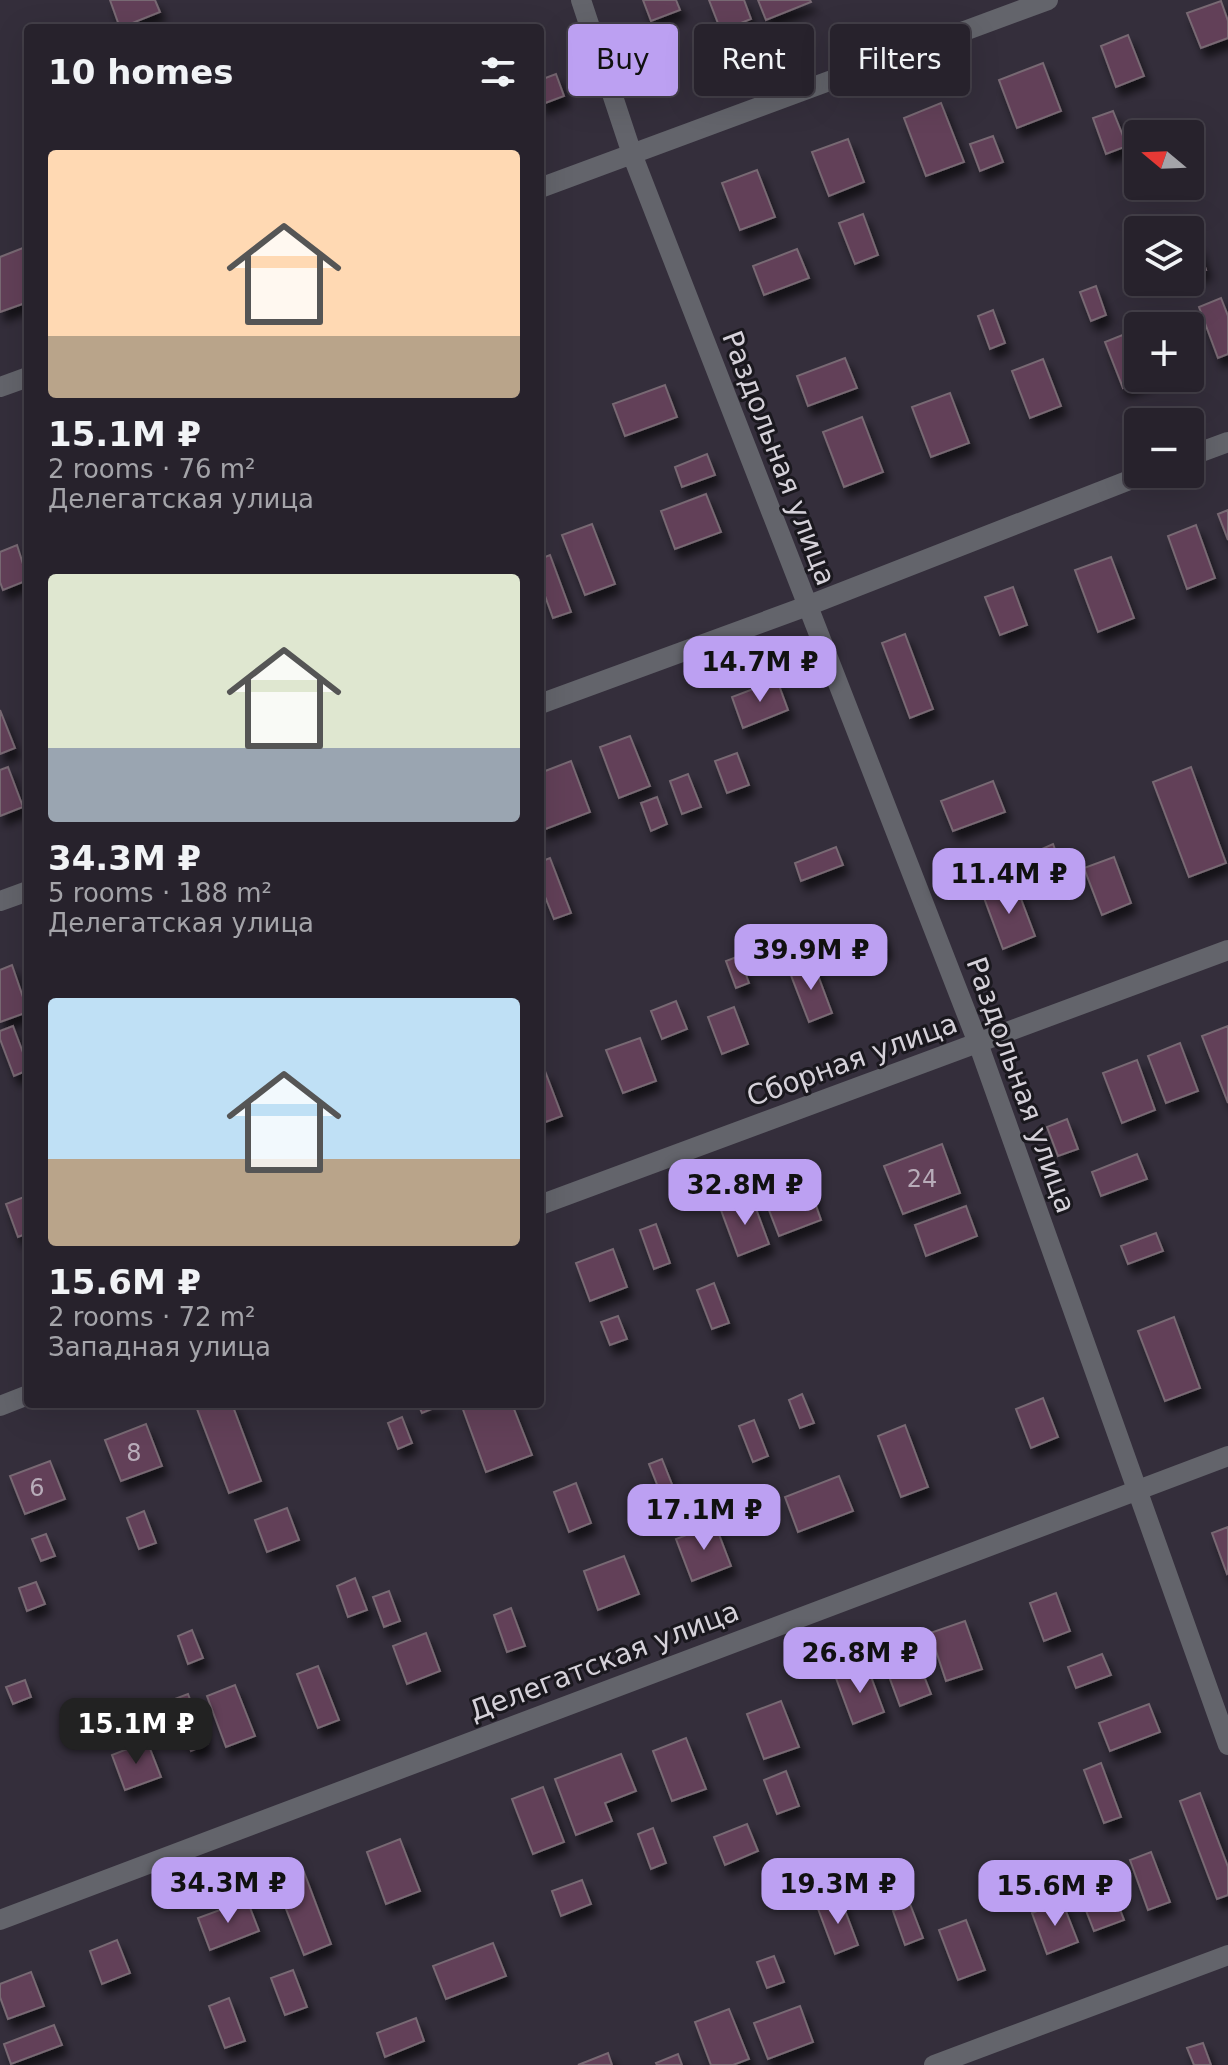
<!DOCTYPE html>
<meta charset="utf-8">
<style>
:root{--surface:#27222c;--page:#332f38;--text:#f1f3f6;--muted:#a4a4a9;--line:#433f48;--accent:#bca0f2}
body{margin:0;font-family:"DejaVu Sans",sans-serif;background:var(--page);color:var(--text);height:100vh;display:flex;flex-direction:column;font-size:30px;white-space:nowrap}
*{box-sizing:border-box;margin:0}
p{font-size:26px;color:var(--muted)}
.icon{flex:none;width:44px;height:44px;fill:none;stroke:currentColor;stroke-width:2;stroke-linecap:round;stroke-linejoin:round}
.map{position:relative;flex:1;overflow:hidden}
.details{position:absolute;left:24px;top:24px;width:520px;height:1384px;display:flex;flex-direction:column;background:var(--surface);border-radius:8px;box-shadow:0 8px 32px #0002,0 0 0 2px var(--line)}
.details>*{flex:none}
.hud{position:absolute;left:568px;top:24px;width:540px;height:72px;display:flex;gap:16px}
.needle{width:52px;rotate:289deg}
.fabs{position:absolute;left:1124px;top:120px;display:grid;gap:16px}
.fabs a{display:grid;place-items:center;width:80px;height:80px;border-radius:8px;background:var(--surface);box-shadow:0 8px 32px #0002,0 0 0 2px var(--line);font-size:40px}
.price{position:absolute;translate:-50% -68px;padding:0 18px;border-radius:16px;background:var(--accent);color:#111;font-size:26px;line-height:52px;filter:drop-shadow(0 2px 4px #0008)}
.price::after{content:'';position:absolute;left:50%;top:48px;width:24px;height:18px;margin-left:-12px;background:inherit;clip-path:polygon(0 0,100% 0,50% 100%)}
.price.active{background:#222;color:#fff}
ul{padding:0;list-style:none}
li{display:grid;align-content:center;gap:16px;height:424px;padding:0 24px}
li span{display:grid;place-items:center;height:248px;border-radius:8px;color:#555}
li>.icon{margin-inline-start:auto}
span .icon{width:144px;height:144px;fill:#fffc;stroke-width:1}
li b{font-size:34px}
h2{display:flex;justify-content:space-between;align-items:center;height:96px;padding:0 24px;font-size:34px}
.pill{padding:0 28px;border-radius:8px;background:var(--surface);box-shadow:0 8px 32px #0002,0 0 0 2px var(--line);font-size:28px;line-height:72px}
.pill.active{background:var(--accent);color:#111}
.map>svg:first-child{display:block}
</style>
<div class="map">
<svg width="1228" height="2065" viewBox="0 0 1228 2065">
<defs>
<filter id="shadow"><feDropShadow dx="5" dy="9" stdDeviation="4" flood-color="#0009"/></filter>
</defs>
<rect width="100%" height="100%" fill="#342e3b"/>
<!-- building -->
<path fill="#623f58" stroke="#786973" stroke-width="2" filter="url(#shadow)" d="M110 0H155L160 12 120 28Z
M643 0H676L680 10 651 21Z
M709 0H744L751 19 721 31Z
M758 0H810L811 2 766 20Z
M1221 1 1228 21V38L1201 48 1187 13Z
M1128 35 1144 76 1116 87 1101 46Z
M1043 63 1061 111 1017 128 999 80Z
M556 74 564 96 540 105V80Z
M941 103 964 162 926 176 904 118Z
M1113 111 1127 146 1106 154 1093 118Z
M1148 125 1151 134H1138V151L1131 131Z
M993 136 1003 162 980 171 970 144Z
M848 139 864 182 829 196 812 152Z
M757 170 775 217 740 230 722 183Z
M863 214 878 255 855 264 839 223Z
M1197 244 1206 270 1190 276V247Z
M28 246V302L0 312V257Z
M797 249 809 278 764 295 753 266Z
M1096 286 1106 315 1091 321 1080 292Z
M1221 298 1228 316V354L1218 358 1199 307Z
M993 310 1005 343 990 349 978 316Z
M1135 330 1138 337V378H1151L1123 388 1105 342Z
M845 358 857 388 808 406 797 376Z
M1043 359 1061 406 1030 418 1012 371Z
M665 385 677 417 625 436 613 404Z
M950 393 969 443 931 457 912 407Z
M862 417 883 472 844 487 823 432Z
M707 454 715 475 682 487 675 467Z
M706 494 721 532 675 549 661 511Z
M1228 510V540L1218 514Z
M592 524 615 584 585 595 562 535Z
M1196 525 1215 578 1187 589 1168 536Z
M17 545 28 580 3 590 0 582V552Z
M550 555 571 612 553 618 540 582V559Z
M1111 557 1134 618 1098 632 1075 570Z
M1013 587 1027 625 1000 635 985 597Z
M905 634 933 709 910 718 882 643Z
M777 680 788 710 743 728 732 697Z
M0 710 15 748 0 754Z
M630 736 650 786 619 798 600 747Z
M737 753 749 785 727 793 715 761Z
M571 761 590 812 543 830 540 823V773Z
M8 767 23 807 0 816V770Z
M1191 767 1226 863 1189 877 1153 782Z
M688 774 701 807 682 814 670 781Z
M993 781 1005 812 953 831 941 801Z
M657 797 667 824 651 831 641 803Z
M1053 844 1057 855 1038 862 1035 852Z
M836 847 843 865 801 881 795 863Z
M1114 857 1131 903 1102 915 1084 868Z
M550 858 571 913 554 919 540 884V862Z
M1015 883 1035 936 1003 949 983 895Z
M880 932 886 949 865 957 859 941Z
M739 956 749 983 736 988 726 961Z
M813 962 832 1013 809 1022 789 970Z
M12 965 28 1012 0 1022V970Z
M676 1001 687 1029 662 1039 651 1011Z
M734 1007 748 1044 722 1054 708 1017Z
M13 1026 28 1066V1070L14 1076 0 1039V1031Z
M1228 1026V1103L1202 1036Z
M640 1038 656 1081 623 1093 606 1050Z
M1180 1043 1198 1091 1166 1103 1148 1056Z
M1137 1060 1155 1110 1122 1123 1103 1073Z
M545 1071 562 1116 540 1124V1073Z
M1067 1119 1078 1149 1058 1156 1047 1127Z
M942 1144 960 1193 903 1214 884 1166Z
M1137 1154 1147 1179 1101 1196 1092 1172Z
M807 1180 821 1220 779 1236 764 1197Z
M24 1197 28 1207V1233L18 1237 6 1204Z
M752 1198 769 1244 738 1256 721 1210Z
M966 1206 977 1236 926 1256 915 1225Z
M656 1224 670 1263 654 1269 640 1230Z
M1156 1233 1163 1251 1128 1264 1121 1246Z
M613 1249 627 1287 590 1301 576 1263Z
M714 1283 729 1323 712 1329 697 1290Z
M618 1316 627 1339 610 1345 601 1322Z
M1174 1317 1200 1388 1165 1401 1138 1331Z
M802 1394 814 1423 800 1428 789 1400Z
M1043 1398 1058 1437 1031 1448 1016 1409Z
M209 1404H232L261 1481 229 1493 197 1409Z
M418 1404H444L422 1413Z
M461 1404H512L532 1455 486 1472Z
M402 1417 412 1443 398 1449 388 1423Z
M754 1420 768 1456 753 1462 739 1426Z
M146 1424 162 1466 121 1481 105 1440Z
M905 1425 928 1487 901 1497 878 1436Z
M662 1459 679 1502 666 1507 649 1464Z
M50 1461 65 1499 25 1514 10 1476Z
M839 1476 853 1511 798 1532 785 1497Z
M576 1483 591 1523 569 1532 554 1492Z
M287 1508 299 1540 267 1552 255 1520Z
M144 1511 156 1543 139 1549 127 1518Z
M715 1524 731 1566 692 1581 676 1539Z
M1228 1527V1573L1227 1574 1212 1533Z
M46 1534 55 1556 41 1561 32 1539Z
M624 1556 639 1594 598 1610 584 1571Z
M355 1578 367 1610 348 1617 337 1586Z
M36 1582 45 1604 27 1611 19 1588Z
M389 1591 400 1621 384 1627 373 1597Z
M1056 1593 1070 1631 1044 1641 1030 1603Z
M511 1608 525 1646 507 1652 494 1615Z
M965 1621 982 1669 946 1681 930 1633Z
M192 1630 203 1658 188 1664 178 1636Z
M426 1633 440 1671 407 1684 393 1646Z
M913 1648 931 1694 900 1706 883 1660Z
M1102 1654 1111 1675 1076 1688 1068 1667Z
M318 1666 339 1720 318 1728 297 1674Z
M867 1666 884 1712 853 1724 836 1678Z
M25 1680 31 1697 13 1704 6 1687Z
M235 1685 255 1736 226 1747 207 1696Z
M188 1694 207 1744 191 1751 172 1700Z
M781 1701 799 1747 764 1759 747 1714Z
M1149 1704 1160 1732 1110 1751 1099 1723Z
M686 1738 706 1789 672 1801 653 1751Z
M147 1741 161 1777 125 1790 112 1755Z
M621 1754 636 1791 605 1803 612 1821 576 1835 555 1779Z
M1101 1763 1121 1817 1104 1823 1084 1770Z
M786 1771 799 1806 777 1814 764 1780Z
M543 1787 564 1842 533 1854 512 1799Z
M1200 1793 1228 1867V1895L1217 1899 1180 1801Z
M747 1824 758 1851 725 1865 714 1837Z
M653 1828 666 1863 651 1869 638 1834Z
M400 1839 420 1891 386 1904 367 1852Z
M1151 1852 1170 1902 1148 1910 1130 1860Z
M304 1872 331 1944 304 1955 276 1883Z
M582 1880 591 1904 561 1916 552 1891Z
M1112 1889 1124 1920 1094 1931 1082 1900Z
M840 1897 858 1945 835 1954 817 1906Z
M247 1900 259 1931 210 1950 198 1918Z
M1062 1901 1078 1942 1047 1954 1032 1913Z
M910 1904 923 1938 905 1945 893 1911Z
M966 1920 985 1970 958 1980 939 1930Z
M117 1940 130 1973 102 1984 90 1951Z
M493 1943 506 1976 446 1999 433 1966Z
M774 1956 784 1982 767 1988 757 1962Z
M293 1970 307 2007 285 2015 271 1978Z
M31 1972 44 2006 8 2019 0 1997V1984Z
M229 1998 245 2041 225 2048 209 2006Z
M800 2006 813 2042 768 2059 754 2023Z
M729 2009 749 2059 733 2065H711L695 2022Z
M416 2018 424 2041 385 2057 377 2033Z
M54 2025 62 2045 11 2064 4 2044Z
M1203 2043 1211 2065H1194L1187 2048Z
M608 2053 612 2065H578Z
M678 2054 682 2065H657L656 2063Z"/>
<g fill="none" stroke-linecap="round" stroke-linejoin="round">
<!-- minor -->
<path stroke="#63646b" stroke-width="20" d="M581 0 632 154 978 1043 1228 1745
M540 188 1048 0
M0 387 28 377
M1190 456 1228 442
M540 704 807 606 1145 474
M0 901 28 891
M540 1205 1228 950
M0 1406 28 1395
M0 1920 1228 1456
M934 2065 1228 1955"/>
</g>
<g text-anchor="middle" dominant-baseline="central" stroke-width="6" stroke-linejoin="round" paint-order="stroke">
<!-- number labels -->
<g font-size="24" fill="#b8acb9">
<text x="922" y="1179">24</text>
<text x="134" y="1453">8</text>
<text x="37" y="1488">6</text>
</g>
<!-- street labels -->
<g font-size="28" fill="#d5d1d9" stroke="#1a181e">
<text transform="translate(779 458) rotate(69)">Раздольная улица</text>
<text transform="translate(852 1060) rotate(-20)">Сборная улица</text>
<text transform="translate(1021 1085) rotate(70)">Раздольная улица</text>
<text transform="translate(604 1661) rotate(-21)">Делегатская улица</text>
</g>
</g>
</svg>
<div class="fabs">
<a><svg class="needle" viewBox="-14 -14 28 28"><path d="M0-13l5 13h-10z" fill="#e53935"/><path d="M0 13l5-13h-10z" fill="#a4a4a9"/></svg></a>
<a><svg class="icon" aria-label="layers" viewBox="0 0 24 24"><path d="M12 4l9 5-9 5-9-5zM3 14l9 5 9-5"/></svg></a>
<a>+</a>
<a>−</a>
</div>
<b class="price" style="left:760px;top:704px">14.7M ₽</b>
<b class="price" style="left:1009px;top:916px">11.4M ₽</b>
<b class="price" style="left:811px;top:992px">39.9M ₽</b>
<b class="price" style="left:745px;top:1227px">32.8M ₽</b>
<b class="price" style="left:704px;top:1552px">17.1M ₽</b>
<b class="price" style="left:860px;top:1695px">26.8M ₽</b>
<b class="price active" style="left:136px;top:1766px">15.1M ₽</b>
<b class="price" style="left:228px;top:1925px">34.3M ₽</b>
<b class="price" style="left:838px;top:1926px">19.3M ₽</b>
<b class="price" style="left:1055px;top:1928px">15.6M ₽</b>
<div class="hud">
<a class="pill active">Buy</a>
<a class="pill">Rent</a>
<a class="pill">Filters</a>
</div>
<section class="details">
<h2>10 homes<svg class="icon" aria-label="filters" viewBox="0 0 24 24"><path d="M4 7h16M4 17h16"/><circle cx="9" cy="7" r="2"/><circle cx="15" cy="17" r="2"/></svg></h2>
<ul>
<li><span style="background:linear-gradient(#ffd9b3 75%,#b9a48a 0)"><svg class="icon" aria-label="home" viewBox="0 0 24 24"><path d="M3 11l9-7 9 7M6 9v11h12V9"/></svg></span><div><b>15.1M ₽</b><p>2 rooms · 76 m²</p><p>Делегатская улица</p></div></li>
<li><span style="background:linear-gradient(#dfe7d0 70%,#9aa5b1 0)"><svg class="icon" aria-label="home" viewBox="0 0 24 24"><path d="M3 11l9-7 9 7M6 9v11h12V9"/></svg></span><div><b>34.3M ₽</b><p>5 rooms · 188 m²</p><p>Делегатская улица</p></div></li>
<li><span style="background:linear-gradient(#bfe0f5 65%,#b9a48a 0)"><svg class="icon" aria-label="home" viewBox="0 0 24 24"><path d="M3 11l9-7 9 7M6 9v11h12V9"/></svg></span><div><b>15.6M ₽</b><p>2 rooms · 72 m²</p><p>Западная улица</p></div></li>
</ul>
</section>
</div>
